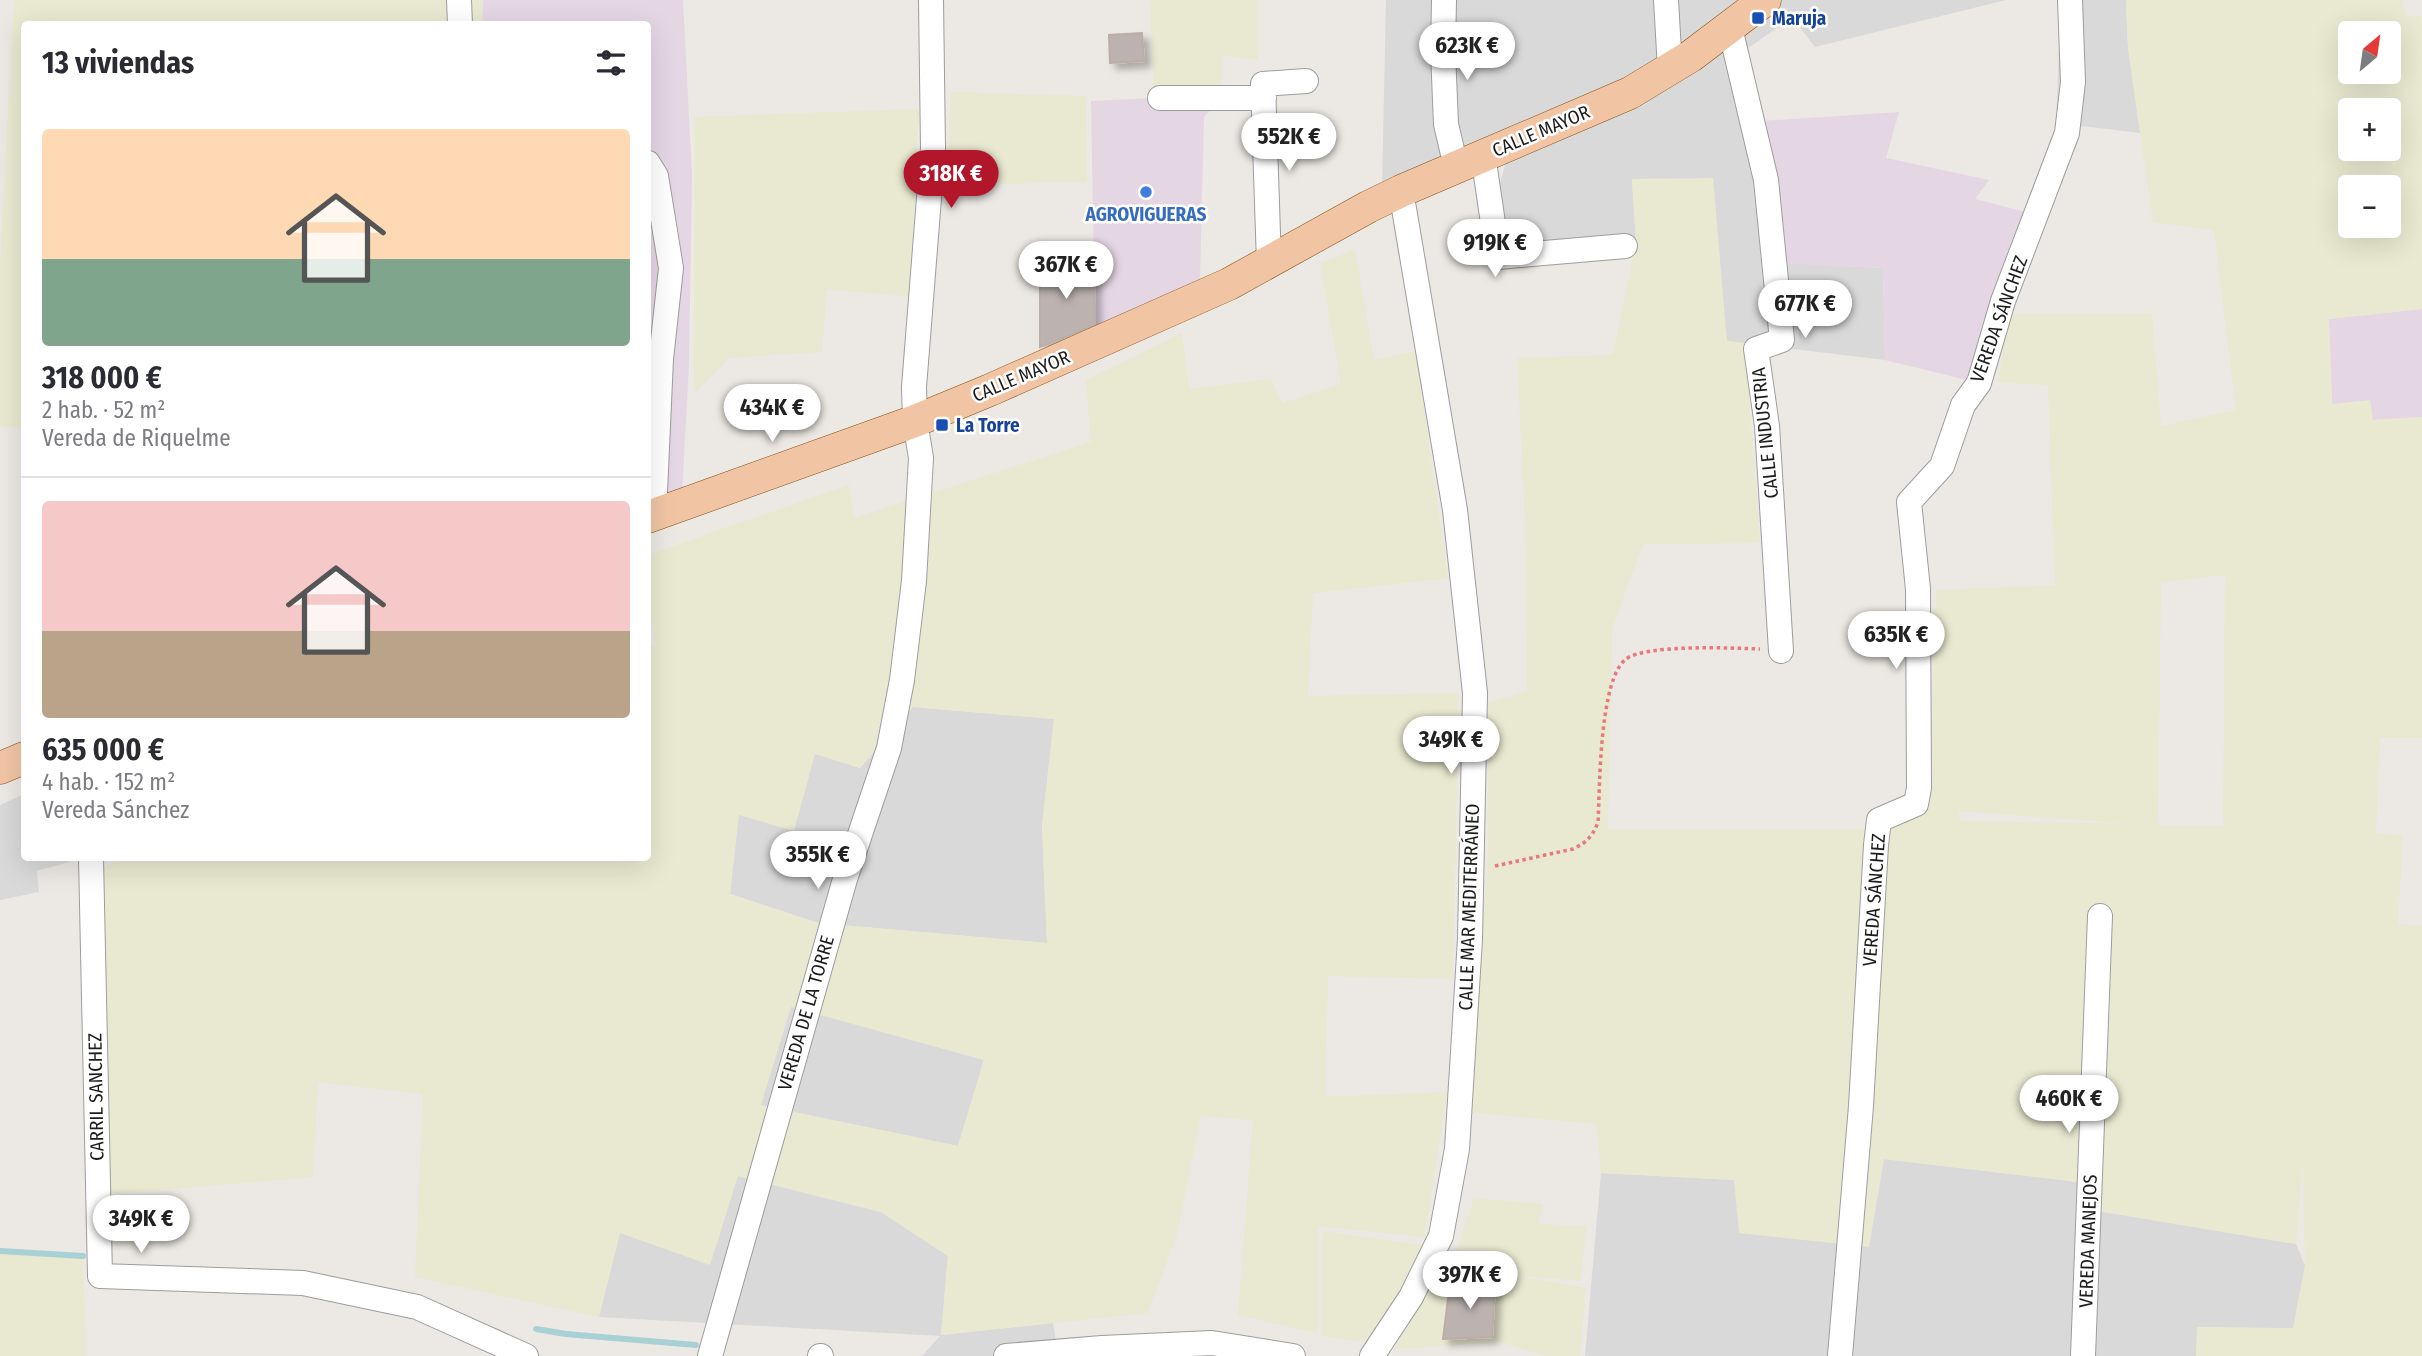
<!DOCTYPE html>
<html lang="es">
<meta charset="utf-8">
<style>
:root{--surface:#fff;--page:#f7f7f7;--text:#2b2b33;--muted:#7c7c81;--line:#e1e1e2;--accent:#b2162b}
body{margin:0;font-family:"Fira Sans Condensed",sans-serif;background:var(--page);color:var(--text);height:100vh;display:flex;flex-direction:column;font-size:26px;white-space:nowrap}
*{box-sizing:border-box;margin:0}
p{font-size:23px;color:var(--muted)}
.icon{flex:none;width:38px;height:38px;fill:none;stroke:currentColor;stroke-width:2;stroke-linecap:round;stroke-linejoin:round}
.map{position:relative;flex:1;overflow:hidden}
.details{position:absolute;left:21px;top:21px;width:630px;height:840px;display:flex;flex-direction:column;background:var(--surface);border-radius:7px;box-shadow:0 7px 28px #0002}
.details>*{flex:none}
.needle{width:46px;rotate:29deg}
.fabs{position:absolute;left:2338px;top:21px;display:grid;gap:14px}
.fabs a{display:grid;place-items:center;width:63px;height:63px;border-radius:7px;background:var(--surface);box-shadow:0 7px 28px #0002;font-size:35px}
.price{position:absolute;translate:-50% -60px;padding:0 16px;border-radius:24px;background:#fff;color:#222;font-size:23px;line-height:46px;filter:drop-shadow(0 2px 4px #0008)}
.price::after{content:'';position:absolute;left:50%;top:42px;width:21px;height:16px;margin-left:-10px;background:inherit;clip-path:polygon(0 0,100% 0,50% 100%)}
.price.current{background:var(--accent);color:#fff}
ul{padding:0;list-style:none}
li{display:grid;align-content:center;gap:14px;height:371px;padding:0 21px}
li+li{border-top:2px solid var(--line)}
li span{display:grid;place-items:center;height:217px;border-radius:7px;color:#555}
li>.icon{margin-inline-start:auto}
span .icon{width:126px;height:126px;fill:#fffc;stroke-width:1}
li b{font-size:30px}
h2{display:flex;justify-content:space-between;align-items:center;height:84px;padding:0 21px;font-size:30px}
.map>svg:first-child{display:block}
</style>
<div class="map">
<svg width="2422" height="1356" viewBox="0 0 2422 1356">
<defs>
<filter id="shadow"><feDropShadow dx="6" dy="6" stdDeviation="3.5" flood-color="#0004"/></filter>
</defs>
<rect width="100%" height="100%" fill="#ece8e3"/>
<!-- residential -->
<path fill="#dad9d9" d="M1386 0H2006L1815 47 1792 17 1730 61 1770 262 1883 268 1885 360 1727 341 1632 180 1636 242 1505 245 1500 183 1517 123 1382 188Z
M2061 0H2126L2128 48 2140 133 2056 123Z
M913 707 1054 719 1042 826 1047 943 818 923 730 894 738 815 815 753 860 768Z
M24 794V858H84L37 871 39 892 0 900V805Z
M791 1006 984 1060 958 1146 760 1105Z
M1883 1159 2095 1184 2092 1210 2296 1244 2305 1266 2293 1329 2198 1327 2196 1356H1585L1601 1173 1734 1180 1868 1247Z
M738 1176 881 1212 948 1256 941 1335 1053 1323 1058 1356H922L940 1336 599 1317 620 1233Z"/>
<!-- industrial -->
<path fill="#e5d6e4" d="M483 0H683L692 175 689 363 682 495 648 506V24H482Z
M1154 98 1220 99 1204 117 1200 280 1095 330 1091 101Z
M1899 112 1886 158 1989 180 1975 199 2038 215 1979 383 1885 360 1883 268 1770 263 1746 122Z
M2422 309V417L2373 420 2332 404 2329 319Z"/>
<!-- farmland -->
<path fill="#e9e8d0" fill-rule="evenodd" d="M14 0H483L482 24H24V428L0 426V266Z
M1150 0H1258V60L1222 55 1220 99 1154 98Z
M2126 0H2402L2406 17 2422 16V309L2329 319 2332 404 2370 400 2373 420 2422 417V738H2380L2376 833 2403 836 2398 924 2422 926V1356H2196L2197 1327 2293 1328 2305 1266 2303 1159 2296 1244 2092 1210 2094 1184 1884 1159 1869 1247 1739 1233 1734 1180 1601 1173 1596 1124 1465 1112 1488 860V703L1527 691 1525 520 1517 358 1613 355 1636 242 1632 179 1713 178 1727 341 1745 343 1760 543 1643 544 1612 629 1608 829H1893L1928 810 1936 590 2055 585 2048 385 1998 382 2008 314 2152 313 2161 426 2236 410 2214 230 2153 222 2128 48ZM2350 33H2389V72H2350ZM2350 110H2389V149H2350ZM2350 187H2389V226H2350ZM2225 575 2223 826 2158 825 2161 582ZM1958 811 2136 824 1961 821Z
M951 92 1086 96 1087 182 946 185Z
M919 109 910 297 827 289 822 352 729 358 694 393 695 117Z
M1355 250 1374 360 1416 351 1448 578 1313 593 1308 696 1459 693 1453 979 1328 976 1325 1097 1447 1092 1425 1237 1318 1226 1317 1333 1238 1315 1253 1120 1201 1116 1177 1234 1148 1313 941 1335 948 1256 881 1212 738 1176 710 1265 620 1233 599 1317 415 1277 423 1094 318 1082 313 1177 108 1194 103 867 125 858H648V646H656L648 601V555L849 485 854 518 1091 442 1086 380 1182 333 1189 389 1270 379 1283 403 1341 384 1320 263ZM913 707 1054 719 1042 826 1047 943 818 923 730 894 739 815 794 831 815 754 860 768ZM791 1007 984 1060 958 1146 761 1105Z
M1474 1198 1543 1204 1538 1224 1587 1226 1580 1281 1513 1275 1586 1288 1580 1356H1545L1502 1342 1394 1349 1442 1263 1452 1264Z
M1323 1231 1429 1246 1371 1343 1322 1336Z
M0 1254 83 1256 86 1356H0Z"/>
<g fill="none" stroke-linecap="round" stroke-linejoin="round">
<!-- stream -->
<path stroke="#a8d1d5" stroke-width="6" d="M0 1251 83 1256
M536 1329 566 1334 696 1345"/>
</g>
<!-- building -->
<path fill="#bcb3b0" stroke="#bcada7" stroke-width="2" filter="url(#shadow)" d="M1142 33 1144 61 1110 63 1109 35Z
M1040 264 1094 265 1095 325 1040 347Z
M1450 1283 1495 1285 1492 1337 1443 1339Z"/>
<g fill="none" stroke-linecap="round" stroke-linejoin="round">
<defs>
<path id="minor" d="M459 0 460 24
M1444 0 1443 52 1446 124 1456 167
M1666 0 1670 69
M1730 28 1766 180 1782 340 1756 349 1767 426 1781 651
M1160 98H1264
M1483 155 1498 257 1625 246
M648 163 656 176 671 268 661 359 654 514
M1269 263 1263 84 1306 81
M91 858 100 1276 303 1283 417 1307 526 1356
M710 1356 845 879 889 748 902 680 914 581 921 458 915 421 914 387 933 148 931 0
M820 1356H821
M1006 1356 1102 1348 1212 1343 1293 1356
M1372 1356 1411 1297 1441 1236 1457 1149 1470 939 1475 693 1455 510 1401 191
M1840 1356 1861 1106 1876 845 1879 820 1916 804 1919 788 1918 589 1909 502 1942 466 1963 405 1979 383 2003 301 2067 133 2073 82 2070 0
M2083 1356 2100 916"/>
<path id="major" d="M648 517 915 421 990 390 1229 284 1368 207 1401 191 1630 93 1691 56 1765 0
M0 768 24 758"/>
</defs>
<!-- minor casing -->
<use href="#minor" stroke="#9d9d9d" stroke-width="26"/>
<!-- major casing -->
<use href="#major" stroke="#844e10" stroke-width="33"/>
<!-- path -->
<path stroke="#e9777b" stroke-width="3.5" stroke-dasharray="3.5 3.5" stroke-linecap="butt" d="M1495 866 1573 849C1586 843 1593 836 1598 822 1600 787 1599 680 1626 659 1646 644 1732 648 1760 649"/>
<!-- minor -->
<use href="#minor" stroke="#fff" stroke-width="24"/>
<!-- major -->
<use href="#major" stroke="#f1c5a4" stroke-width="32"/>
</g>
<!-- markers -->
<g fill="#1a4fb4" stroke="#fff" stroke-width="2.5">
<rect x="1751" y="11" width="14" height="14" rx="3.5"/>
<rect x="935" y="418" width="14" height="14" rx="3.5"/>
</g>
<circle fill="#3f7fe0" stroke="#fff" stroke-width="2.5" cx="1146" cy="192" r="7"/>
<g text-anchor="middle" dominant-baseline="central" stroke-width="5" stroke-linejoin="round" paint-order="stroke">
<!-- transit labels -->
<g font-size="19" font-weight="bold" fill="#164399" stroke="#fff" text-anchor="start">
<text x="1772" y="18">Maruja</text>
<text x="956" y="425">La Torre</text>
</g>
<!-- street labels -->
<g font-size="19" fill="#1c1c1c" stroke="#fff">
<text transform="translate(1541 131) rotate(-23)">CALLE MAYOR</text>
<text transform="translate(1999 319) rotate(-70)">VEREDA SÁNCHEZ</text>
<text transform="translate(1021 376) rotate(-23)">CALLE MAYOR</text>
<text transform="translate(1765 433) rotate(-96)">CALLE INDUSTRIA</text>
<text transform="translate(1874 900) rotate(-86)">VEREDA SÁNCHEZ</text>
<text transform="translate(1469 907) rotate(-88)">CALLE MAR MEDITERRÁNEO</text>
<text transform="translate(806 1013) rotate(-74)">VEREDA DE LA TORRE</text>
<text transform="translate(96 1097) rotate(-91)">CARRIL SANCHEZ</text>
<text transform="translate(2088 1241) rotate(-88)">VEREDA MANEJOS</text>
</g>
<!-- shop labels -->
<g font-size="19" font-weight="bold" fill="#366cbe" stroke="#fff">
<text x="1146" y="214">AGROVIGUERAS</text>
</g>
</g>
</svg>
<div class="fabs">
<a><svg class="needle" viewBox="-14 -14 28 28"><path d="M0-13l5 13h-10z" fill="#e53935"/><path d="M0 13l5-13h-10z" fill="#7c7c81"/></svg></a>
<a>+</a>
<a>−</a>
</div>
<b class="price" style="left:1467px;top:82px">623K €</b>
<b class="price" style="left:1289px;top:173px">552K €</b>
<b class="price current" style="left:951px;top:210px">318K €</b>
<b class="price" style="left:1495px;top:279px">919K €</b>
<b class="price" style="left:1066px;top:301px">367K €</b>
<b class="price" style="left:1805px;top:340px">677K €</b>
<b class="price" style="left:772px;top:444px">434K €</b>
<b class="price" style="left:1896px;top:671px">635K €</b>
<b class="price" style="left:1451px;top:776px">349K €</b>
<b class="price" style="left:818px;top:891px">355K €</b>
<b class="price" style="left:2069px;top:1135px">460K €</b>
<b class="price" style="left:141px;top:1255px">349K €</b>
<b class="price" style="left:1470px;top:1311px">397K €</b>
<section class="details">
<h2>13 viviendas<svg class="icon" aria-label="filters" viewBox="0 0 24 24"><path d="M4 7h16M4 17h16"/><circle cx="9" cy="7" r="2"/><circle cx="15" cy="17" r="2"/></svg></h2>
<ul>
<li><span style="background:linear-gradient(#ffd9b3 60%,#7fa58c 0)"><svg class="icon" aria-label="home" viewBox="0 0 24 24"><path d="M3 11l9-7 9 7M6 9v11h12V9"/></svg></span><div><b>318 000 €</b><p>2 hab. · 52 m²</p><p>Vereda de Riquelme</p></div></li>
<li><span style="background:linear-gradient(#f6c9c9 60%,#b9a48a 0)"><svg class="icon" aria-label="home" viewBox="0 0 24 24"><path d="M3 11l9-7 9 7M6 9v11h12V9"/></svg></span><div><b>635 000 €</b><p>4 hab. · 152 m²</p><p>Vereda Sánchez</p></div></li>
</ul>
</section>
</div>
